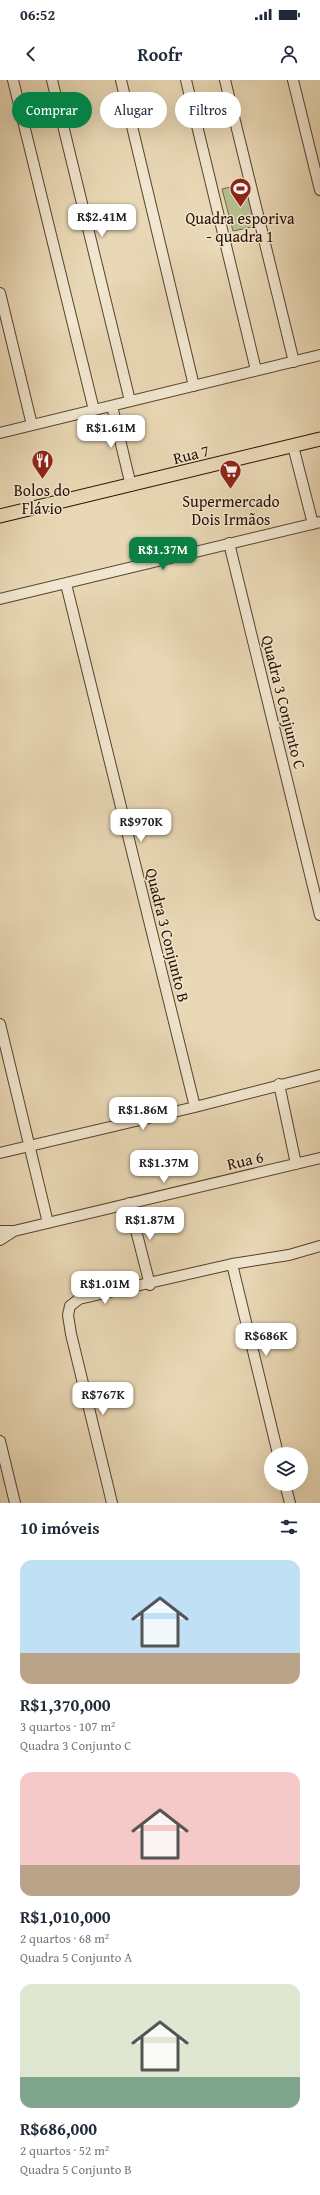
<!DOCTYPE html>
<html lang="pt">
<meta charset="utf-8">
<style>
:root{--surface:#fff;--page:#f6f6f7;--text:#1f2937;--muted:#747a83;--accent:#0b8043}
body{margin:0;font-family:"Gentium Book Plus",serif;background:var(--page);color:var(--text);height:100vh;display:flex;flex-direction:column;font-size:15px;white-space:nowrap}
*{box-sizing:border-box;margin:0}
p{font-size:13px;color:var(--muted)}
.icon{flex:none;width:22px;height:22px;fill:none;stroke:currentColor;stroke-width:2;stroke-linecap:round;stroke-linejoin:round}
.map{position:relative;height:1423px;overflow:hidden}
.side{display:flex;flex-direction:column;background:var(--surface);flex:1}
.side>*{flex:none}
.hud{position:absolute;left:12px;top:12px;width:296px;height:36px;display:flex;gap:8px}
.tools{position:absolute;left:264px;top:1367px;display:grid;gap:8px}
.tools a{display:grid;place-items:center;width:44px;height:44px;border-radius:50%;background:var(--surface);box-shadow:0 4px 16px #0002;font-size:20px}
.price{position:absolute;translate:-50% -34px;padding:0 9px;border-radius:8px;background:#fff;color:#222;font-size:13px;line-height:26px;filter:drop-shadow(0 1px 2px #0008)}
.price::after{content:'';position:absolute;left:50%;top:24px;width:12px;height:9px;margin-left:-6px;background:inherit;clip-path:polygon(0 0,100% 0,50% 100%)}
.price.on{background:var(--accent);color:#fff}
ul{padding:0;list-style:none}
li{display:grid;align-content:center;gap:8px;height:212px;padding:0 20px}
li span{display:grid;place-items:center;height:124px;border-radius:12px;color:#555}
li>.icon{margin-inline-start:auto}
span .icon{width:72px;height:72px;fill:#fffc;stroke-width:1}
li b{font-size:17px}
h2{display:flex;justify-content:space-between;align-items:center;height:48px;padding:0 20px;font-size:17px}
.tag{padding:0 14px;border-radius:18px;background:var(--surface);box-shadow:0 4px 16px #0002;font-size:14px;line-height:36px}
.tag.on{background:var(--accent);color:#fff}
.status{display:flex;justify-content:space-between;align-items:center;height:28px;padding:0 20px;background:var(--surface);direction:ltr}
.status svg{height:11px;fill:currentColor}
header{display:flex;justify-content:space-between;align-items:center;height:52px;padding:0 20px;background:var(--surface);font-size:18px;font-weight:800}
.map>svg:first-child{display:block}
</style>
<div class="status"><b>06:52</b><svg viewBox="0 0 49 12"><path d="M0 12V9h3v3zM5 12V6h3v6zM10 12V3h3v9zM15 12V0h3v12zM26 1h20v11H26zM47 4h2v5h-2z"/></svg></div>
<header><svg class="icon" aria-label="back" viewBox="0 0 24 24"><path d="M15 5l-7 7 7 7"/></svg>Roofr<svg class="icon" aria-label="person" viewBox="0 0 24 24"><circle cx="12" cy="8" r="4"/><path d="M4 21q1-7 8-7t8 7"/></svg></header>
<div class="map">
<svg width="320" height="1423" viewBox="0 0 320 1423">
<rect width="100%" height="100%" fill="#e9d8b5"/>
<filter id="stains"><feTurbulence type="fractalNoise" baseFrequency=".005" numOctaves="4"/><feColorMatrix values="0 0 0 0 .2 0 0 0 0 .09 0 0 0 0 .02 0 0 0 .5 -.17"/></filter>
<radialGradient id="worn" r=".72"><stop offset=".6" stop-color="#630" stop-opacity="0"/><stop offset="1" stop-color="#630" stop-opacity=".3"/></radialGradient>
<!-- green -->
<path fill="#b6bf8e" stroke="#6f6748" d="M246 103 257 146 233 151 222 109Z"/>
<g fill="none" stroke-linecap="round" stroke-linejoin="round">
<defs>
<path id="minor" d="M13 0 94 330
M52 0 130 321
M121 0 194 306
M186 0 256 290
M225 0 294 282
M293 0 320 110
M0 213 32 345
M112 326 131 406
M0 353 320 275
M293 366 313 444
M229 463 320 835
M66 504 195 1027
M0 519 320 442
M0 944 48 1143
M279 1004 296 1084
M0 1073 195 1027 320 995
M129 1123 150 1205
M0 1151H14L320 1078
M0 1160 14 1151
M232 1184 278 1374
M0 1361 15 1423
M285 1404 290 1423
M112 1423 71 1254 68 1235 70 1226 79 1219 232 1184 289 1175 320 1166"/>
<path id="major" d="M0 436 320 359"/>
</defs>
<!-- minor casing -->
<use href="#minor" stroke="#58412e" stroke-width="12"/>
<!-- major casing -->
<use href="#major" stroke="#280f01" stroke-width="15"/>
<!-- minor -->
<use href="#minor" stroke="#f1e6cf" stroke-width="10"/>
<!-- major -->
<use href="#major" stroke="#e9d8b5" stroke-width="13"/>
</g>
<!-- icons -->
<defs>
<symbol id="stadium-pin" viewBox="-11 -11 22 30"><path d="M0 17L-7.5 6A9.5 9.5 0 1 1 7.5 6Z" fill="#8f2418" stroke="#f1e6cf"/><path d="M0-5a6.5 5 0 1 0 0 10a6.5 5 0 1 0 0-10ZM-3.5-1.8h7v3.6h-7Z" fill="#fff"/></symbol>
<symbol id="restaurant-pin" viewBox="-11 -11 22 30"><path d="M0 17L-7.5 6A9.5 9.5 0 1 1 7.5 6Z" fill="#8f2418" stroke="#f1e6cf"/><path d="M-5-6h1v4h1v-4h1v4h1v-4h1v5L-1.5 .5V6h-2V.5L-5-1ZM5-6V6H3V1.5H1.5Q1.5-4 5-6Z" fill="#fff"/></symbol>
<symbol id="supermarket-pin" viewBox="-11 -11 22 30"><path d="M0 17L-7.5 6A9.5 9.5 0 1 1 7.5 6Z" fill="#8f2418" stroke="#f1e6cf"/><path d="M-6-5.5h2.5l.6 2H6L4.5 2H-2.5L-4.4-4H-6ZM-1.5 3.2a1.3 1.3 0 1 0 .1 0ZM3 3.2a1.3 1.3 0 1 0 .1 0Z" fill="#fff"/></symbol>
</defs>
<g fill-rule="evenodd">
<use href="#stadium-pin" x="228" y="96" width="25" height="34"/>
<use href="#restaurant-pin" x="30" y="368" width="25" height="34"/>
<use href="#supermarket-pin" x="218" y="378" width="25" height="34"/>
</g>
<g text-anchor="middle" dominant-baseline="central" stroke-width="3" stroke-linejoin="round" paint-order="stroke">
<!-- poi labels -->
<g font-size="16" fill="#280f01" stroke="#f1e6cf">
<text x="240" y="138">Quadra esporiva<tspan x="240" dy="18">- quadra 1</tspan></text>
<text x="42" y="410">Bolos do<tspan x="42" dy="18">Flávio</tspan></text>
<text x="231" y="421">Supermercado<tspan x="231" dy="18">Dois Irmãos</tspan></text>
</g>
<!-- street labels -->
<g font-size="16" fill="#280f01" stroke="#f1e6cf">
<text transform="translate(191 374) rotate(-14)">Rua 7</text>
<text transform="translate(284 622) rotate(76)">Quadra 3 Conjunto C</text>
<text transform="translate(168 855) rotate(76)">Quadra 3 Conjunto B</text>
<text transform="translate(245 1080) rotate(-13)">Rua 6</text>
</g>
</g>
<rect width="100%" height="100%" filter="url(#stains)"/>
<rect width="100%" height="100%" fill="url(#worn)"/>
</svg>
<div class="tools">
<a><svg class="icon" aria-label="layers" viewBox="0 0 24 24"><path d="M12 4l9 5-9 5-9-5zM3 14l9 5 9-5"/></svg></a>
</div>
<b class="price" style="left:102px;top:158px">R$2.41M</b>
<b class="price" style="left:111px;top:369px">R$1.61M</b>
<b class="price on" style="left:163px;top:491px">R$1.37M</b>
<b class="price" style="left:141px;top:763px">R$970K</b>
<b class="price" style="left:143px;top:1051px">R$1.86M</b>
<b class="price" style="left:164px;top:1104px">R$1.37M</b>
<b class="price" style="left:150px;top:1161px">R$1.87M</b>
<b class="price" style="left:105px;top:1225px">R$1.01M</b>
<b class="price" style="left:266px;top:1277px">R$686K</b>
<b class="price" style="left:103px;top:1336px">R$767K</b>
<div class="hud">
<a class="tag on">Comprar</a>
<a class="tag">Alugar</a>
<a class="tag">Filtros</a>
</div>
</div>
<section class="side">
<h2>10 imóveis<svg class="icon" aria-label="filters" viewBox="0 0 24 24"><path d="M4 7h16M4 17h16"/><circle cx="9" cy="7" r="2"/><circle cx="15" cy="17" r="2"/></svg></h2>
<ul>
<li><span style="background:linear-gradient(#bfe0f5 75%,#b9a48a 0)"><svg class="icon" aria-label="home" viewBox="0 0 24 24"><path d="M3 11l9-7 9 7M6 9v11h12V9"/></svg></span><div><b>R$1,370,000</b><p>3 quartos · 107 m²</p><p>Quadra 3 Conjunto C</p></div></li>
<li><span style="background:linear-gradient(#f6c9c9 75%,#b9a48a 0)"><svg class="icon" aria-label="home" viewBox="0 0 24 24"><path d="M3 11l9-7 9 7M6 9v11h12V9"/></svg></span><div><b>R$1,010,000</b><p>2 quartos · 68 m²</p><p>Quadra 5 Conjunto A</p></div></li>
<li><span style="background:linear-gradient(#dfe7d0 75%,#7fa58c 0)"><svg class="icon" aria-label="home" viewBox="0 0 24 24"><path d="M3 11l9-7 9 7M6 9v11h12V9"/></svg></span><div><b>R$686,000</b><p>2 quartos · 52 m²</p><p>Quadra 5 Conjunto B</p></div></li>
</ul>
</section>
